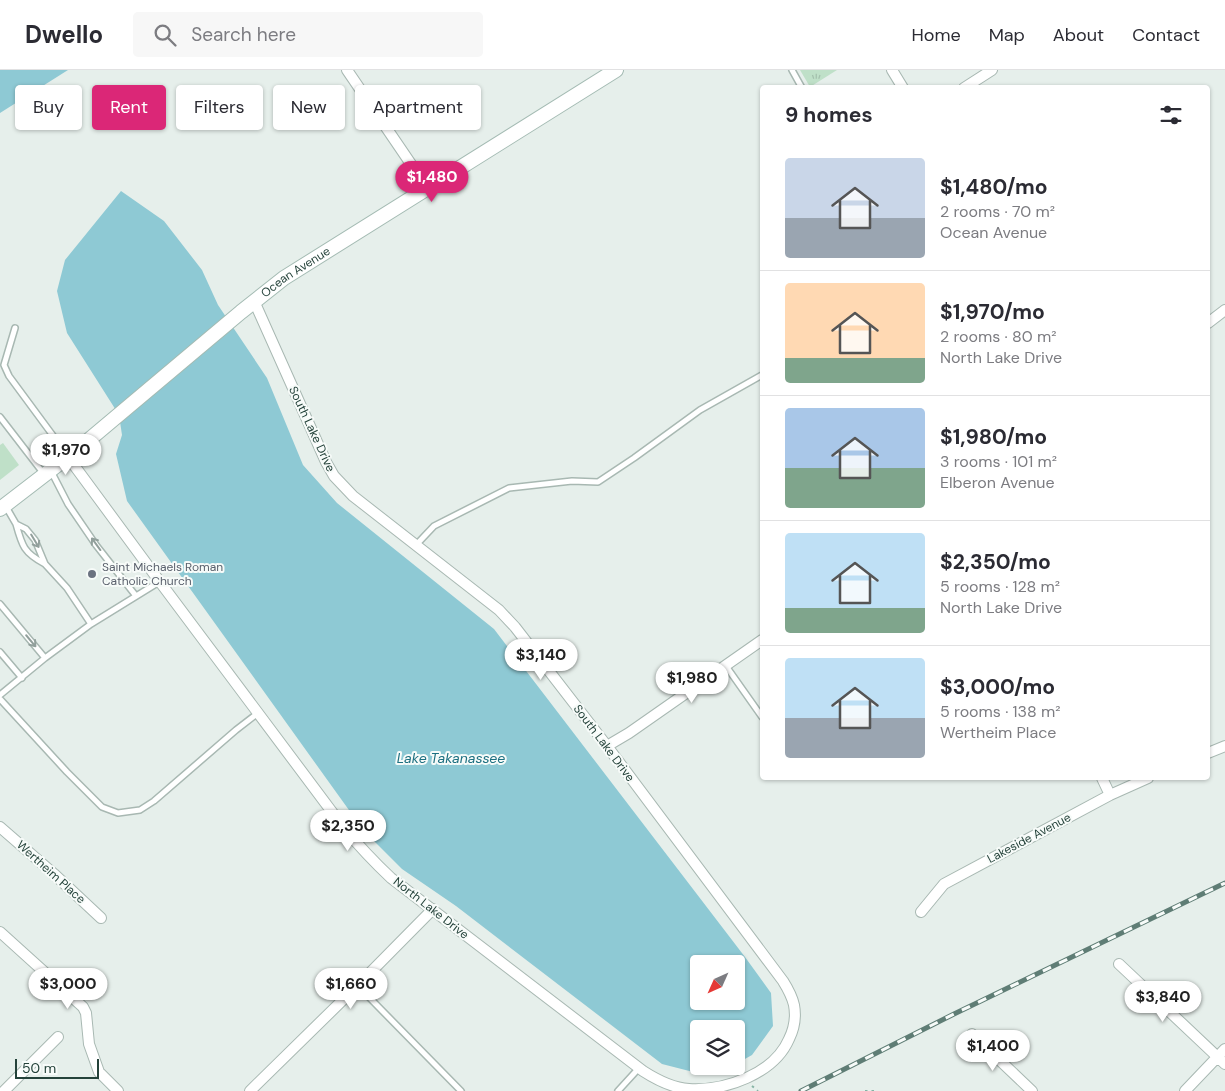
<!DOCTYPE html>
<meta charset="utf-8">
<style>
:root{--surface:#fff;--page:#f7f7f7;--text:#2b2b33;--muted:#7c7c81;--line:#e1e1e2;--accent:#db2777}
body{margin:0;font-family:"DM Sans",sans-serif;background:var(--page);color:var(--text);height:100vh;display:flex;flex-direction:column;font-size:19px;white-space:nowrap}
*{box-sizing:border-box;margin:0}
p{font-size:16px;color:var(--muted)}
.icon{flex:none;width:28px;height:28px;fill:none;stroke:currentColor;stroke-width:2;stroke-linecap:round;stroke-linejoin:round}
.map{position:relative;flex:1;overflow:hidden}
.panel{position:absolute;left:760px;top:15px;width:450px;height:695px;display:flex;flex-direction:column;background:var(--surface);border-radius:5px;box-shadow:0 1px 4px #0004}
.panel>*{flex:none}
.top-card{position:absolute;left:15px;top:15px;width:475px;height:45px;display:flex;gap:10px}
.needle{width:32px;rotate:225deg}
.controls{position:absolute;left:690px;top:885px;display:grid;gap:10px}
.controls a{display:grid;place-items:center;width:55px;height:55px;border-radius:5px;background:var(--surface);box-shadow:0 1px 4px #0004;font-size:25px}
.scale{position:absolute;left:15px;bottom:12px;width:84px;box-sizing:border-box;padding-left:5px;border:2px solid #24423a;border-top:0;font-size:14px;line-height:18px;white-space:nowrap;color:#24423a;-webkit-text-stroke:4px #f7fbf9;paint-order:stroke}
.price{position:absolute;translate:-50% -42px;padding:0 11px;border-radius:18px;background:#fff;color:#222;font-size:16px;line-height:32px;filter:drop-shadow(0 1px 2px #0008)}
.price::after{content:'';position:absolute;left:50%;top:30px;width:15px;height:11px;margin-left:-8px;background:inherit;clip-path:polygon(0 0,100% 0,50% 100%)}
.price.current{background:var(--accent);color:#fff}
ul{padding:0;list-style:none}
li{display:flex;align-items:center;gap:15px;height:125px;padding:0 25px}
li+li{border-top:1px solid var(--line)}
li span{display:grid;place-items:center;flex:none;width:140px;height:100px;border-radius:5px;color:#555}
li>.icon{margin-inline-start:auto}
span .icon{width:60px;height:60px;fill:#fffc;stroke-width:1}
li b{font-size:21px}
h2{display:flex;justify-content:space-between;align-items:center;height:60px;padding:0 25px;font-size:21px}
.tag{padding:0 18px;border-radius:5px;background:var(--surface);box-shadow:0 1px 4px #0004;font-size:18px;line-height:45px}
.tag.current{background:var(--accent);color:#fff}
header{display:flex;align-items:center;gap:30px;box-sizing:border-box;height:70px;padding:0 25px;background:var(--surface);border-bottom:1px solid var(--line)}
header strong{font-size:24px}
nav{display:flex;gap:28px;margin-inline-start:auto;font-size:18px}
.search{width:350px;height:45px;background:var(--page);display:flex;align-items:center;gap:12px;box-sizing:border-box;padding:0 18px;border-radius:5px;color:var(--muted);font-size:19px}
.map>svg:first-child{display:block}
</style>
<header>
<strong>Dwello</strong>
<div class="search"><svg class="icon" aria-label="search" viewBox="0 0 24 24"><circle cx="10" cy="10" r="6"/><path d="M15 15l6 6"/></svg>Search here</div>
<nav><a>Home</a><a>Map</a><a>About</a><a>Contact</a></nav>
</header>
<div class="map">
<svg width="1225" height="1021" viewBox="0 0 1225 1021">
<defs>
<pattern id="park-tufts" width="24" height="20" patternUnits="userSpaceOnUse" patternTransform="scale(1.25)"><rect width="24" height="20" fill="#bfe0c8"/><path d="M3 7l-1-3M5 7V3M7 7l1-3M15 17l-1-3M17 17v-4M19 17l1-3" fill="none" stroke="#a4c1ad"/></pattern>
</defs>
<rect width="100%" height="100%" fill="#e6efeb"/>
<!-- park -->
<path fill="url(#park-tufts)" d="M800 0H837L810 17Z"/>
<!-- garden -->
<path fill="#bfe0c8" d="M3 373 19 395 0 410V375Z"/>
<!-- water -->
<path fill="#8ec9d4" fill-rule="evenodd" d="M0 0H68L0 43Z
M121 121 164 151 202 200 218 235 267 308 303 395 337 433 494 559 745 887 771 923 773 956 752 985 736 994V959H699V996H729L705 1005 662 994 456 836 402 799 364 761 127 431 116 384 122 365 119 345 67 263 57 221 65 190ZM699 894H736V931H699Z"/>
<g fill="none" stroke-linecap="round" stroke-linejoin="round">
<defs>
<path id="lane" d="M792 0 802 18
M15 258 4 295 9 306 68 386
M0 347 44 404
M51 401 68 434 96 475 136 526
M5 435 16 454 26 459 35 470 45 494 67 518 91 554
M16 454C22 476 24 483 45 494
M416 475 434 456 509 418 572 411 598 412 634 388 700 340 762 305
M0 534 45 588 0 625
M0 582 22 608
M45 588 91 554 159 512
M726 596 762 647
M0 629 67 702 102 737 118 743 140 740 154 731 236 660 258 643
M357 915 461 1021
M618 1021 639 998"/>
<path id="street" d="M347 0 428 119
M892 0 903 18
M964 18 992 0
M1208 253 1225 240
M68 387 160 512 344 758C359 776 374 792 391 808L643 1001C657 1010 672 1018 689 1019 725 1021 774 1004 789 969 794 959 796 946 794 935 792 926 788 919 783 911L607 676 515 557 499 540 353 426 334 406 326 392 254 231
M607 676 629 663 762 570
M1208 683 1225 676
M1102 708 1110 725
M0 757 54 804 101 848
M921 842 944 814 1110 725 1148 708
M0 862 83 937 86 943 89 974 99 1002 118 1021
M1119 894 1225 994
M972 964 1032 1021
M4 1021 58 967
M250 1021 353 920 433 839
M1185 1021 1225 979"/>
<g id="secondary">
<path id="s1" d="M0 439 78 379 241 242 284 208 616 0"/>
</g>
</defs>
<!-- lane casing -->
<use href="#lane" stroke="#a8b8b2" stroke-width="8"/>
<!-- street casing -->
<use href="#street" stroke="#a8b8b2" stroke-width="12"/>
<!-- secondary casing -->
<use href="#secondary" stroke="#a4bbb3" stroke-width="16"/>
<!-- path -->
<path stroke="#86b3a5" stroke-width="2" stroke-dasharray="2.5 4" stroke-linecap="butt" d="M752 1016 758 1021
M865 1021H874"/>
<!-- lane -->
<use href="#lane" stroke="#fff" stroke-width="5"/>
<!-- street -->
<use href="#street" stroke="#fff" stroke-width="10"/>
<!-- secondary -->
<use href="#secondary" stroke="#fff" stroke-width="14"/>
<defs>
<path id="rail" d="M801 1021 954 944 1225 813"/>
</defs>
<!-- rail casing -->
<use href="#rail" stroke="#5f7d75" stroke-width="5"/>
<!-- rail -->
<use href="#rail" stroke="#f7fbf9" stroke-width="3" stroke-dasharray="9" stroke-linecap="butt"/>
</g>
<!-- one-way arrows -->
<defs><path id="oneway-shaft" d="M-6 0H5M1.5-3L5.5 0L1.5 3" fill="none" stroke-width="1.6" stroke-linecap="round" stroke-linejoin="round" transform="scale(1.25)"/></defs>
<g stroke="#92a09c">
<use href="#oneway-shaft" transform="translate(35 471) rotate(59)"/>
<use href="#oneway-shaft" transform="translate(96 474) rotate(-126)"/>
<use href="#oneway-shaft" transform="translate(31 571) rotate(50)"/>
</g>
<!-- markers -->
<circle fill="#6b7280" stroke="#f7fbf9" stroke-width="2" cx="92" cy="504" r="5"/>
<g text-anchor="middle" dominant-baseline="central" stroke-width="4" stroke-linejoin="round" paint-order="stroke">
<!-- street labels -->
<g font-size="12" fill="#24423a" stroke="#f7fbf9">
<text stroke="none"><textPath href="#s1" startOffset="379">Ocean Avenue</textPath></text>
<text transform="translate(312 359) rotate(65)">South Lake Drive</text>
<text transform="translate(604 673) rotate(53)">South Lake Drive</text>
<text transform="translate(1029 768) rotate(-28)">Lakeside Avenue</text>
<text transform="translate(51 802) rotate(42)">Wertheim Place</text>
<text transform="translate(431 838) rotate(38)">North Lake Drive</text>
</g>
<!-- worship labels -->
<g font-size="12" fill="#5b616d" stroke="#f7fbf9" text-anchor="start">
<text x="102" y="497">Saint Michaels Roman<tspan x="102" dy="14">Catholic Church</tspan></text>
</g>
<!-- water labels -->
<g font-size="14" font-style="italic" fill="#1c6f80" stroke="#f7fbf9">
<text x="451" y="688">Lake Takanassee</text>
</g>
</g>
</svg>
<div class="controls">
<a><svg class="needle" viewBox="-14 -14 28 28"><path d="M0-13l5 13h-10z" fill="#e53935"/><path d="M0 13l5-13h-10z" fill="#7c7c81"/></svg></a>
<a><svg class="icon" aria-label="layers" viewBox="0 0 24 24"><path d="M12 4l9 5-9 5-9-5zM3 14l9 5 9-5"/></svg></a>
</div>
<div class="scale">50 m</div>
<b class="price current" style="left:432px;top:133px">$1,480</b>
<b class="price" style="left:66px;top:406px">$1,970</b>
<b class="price" style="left:541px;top:611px">$3,140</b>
<b class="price" style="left:692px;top:634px">$1,980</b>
<b class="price" style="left:348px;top:782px">$2,350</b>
<b class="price" style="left:68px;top:940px">$3,000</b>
<b class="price" style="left:351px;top:940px">$1,660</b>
<b class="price" style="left:1163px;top:953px">$3,840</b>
<b class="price" style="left:993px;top:1002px">$1,400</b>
<div class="top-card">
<a class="tag">Buy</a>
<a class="tag current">Rent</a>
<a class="tag">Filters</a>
<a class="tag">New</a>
<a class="tag">Apartment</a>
</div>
<section class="panel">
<h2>9 homes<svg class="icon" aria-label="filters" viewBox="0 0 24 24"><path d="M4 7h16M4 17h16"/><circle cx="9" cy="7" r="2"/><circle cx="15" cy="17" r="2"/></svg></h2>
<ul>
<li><span style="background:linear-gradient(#c9d6e8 60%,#9aa5b1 0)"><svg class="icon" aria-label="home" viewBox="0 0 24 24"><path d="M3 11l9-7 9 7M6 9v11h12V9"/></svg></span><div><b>$1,480/mo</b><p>2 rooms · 70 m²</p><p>Ocean Avenue</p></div></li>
<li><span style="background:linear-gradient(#ffd9b3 75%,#7fa58c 0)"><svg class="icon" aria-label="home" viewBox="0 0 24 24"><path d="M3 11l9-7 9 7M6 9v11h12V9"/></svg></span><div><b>$1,970/mo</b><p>2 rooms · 80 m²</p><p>North Lake Drive</p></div></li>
<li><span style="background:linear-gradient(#a9c7e8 60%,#7fa58c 0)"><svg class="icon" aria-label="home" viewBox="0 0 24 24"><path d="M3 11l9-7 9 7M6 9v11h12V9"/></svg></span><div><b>$1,980/mo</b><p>3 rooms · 101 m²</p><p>Elberon Avenue</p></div></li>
<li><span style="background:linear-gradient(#bfe0f5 75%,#7fa58c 0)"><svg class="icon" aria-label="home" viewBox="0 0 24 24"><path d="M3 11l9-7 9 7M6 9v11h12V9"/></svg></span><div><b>$2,350/mo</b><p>5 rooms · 128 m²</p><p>North Lake Drive</p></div></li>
<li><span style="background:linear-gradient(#bfe0f5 60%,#9aa5b1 0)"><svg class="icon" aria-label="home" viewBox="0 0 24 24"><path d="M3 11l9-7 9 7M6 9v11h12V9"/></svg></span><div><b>$3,000/mo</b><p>5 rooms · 138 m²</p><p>Wertheim Place</p></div></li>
</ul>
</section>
</div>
